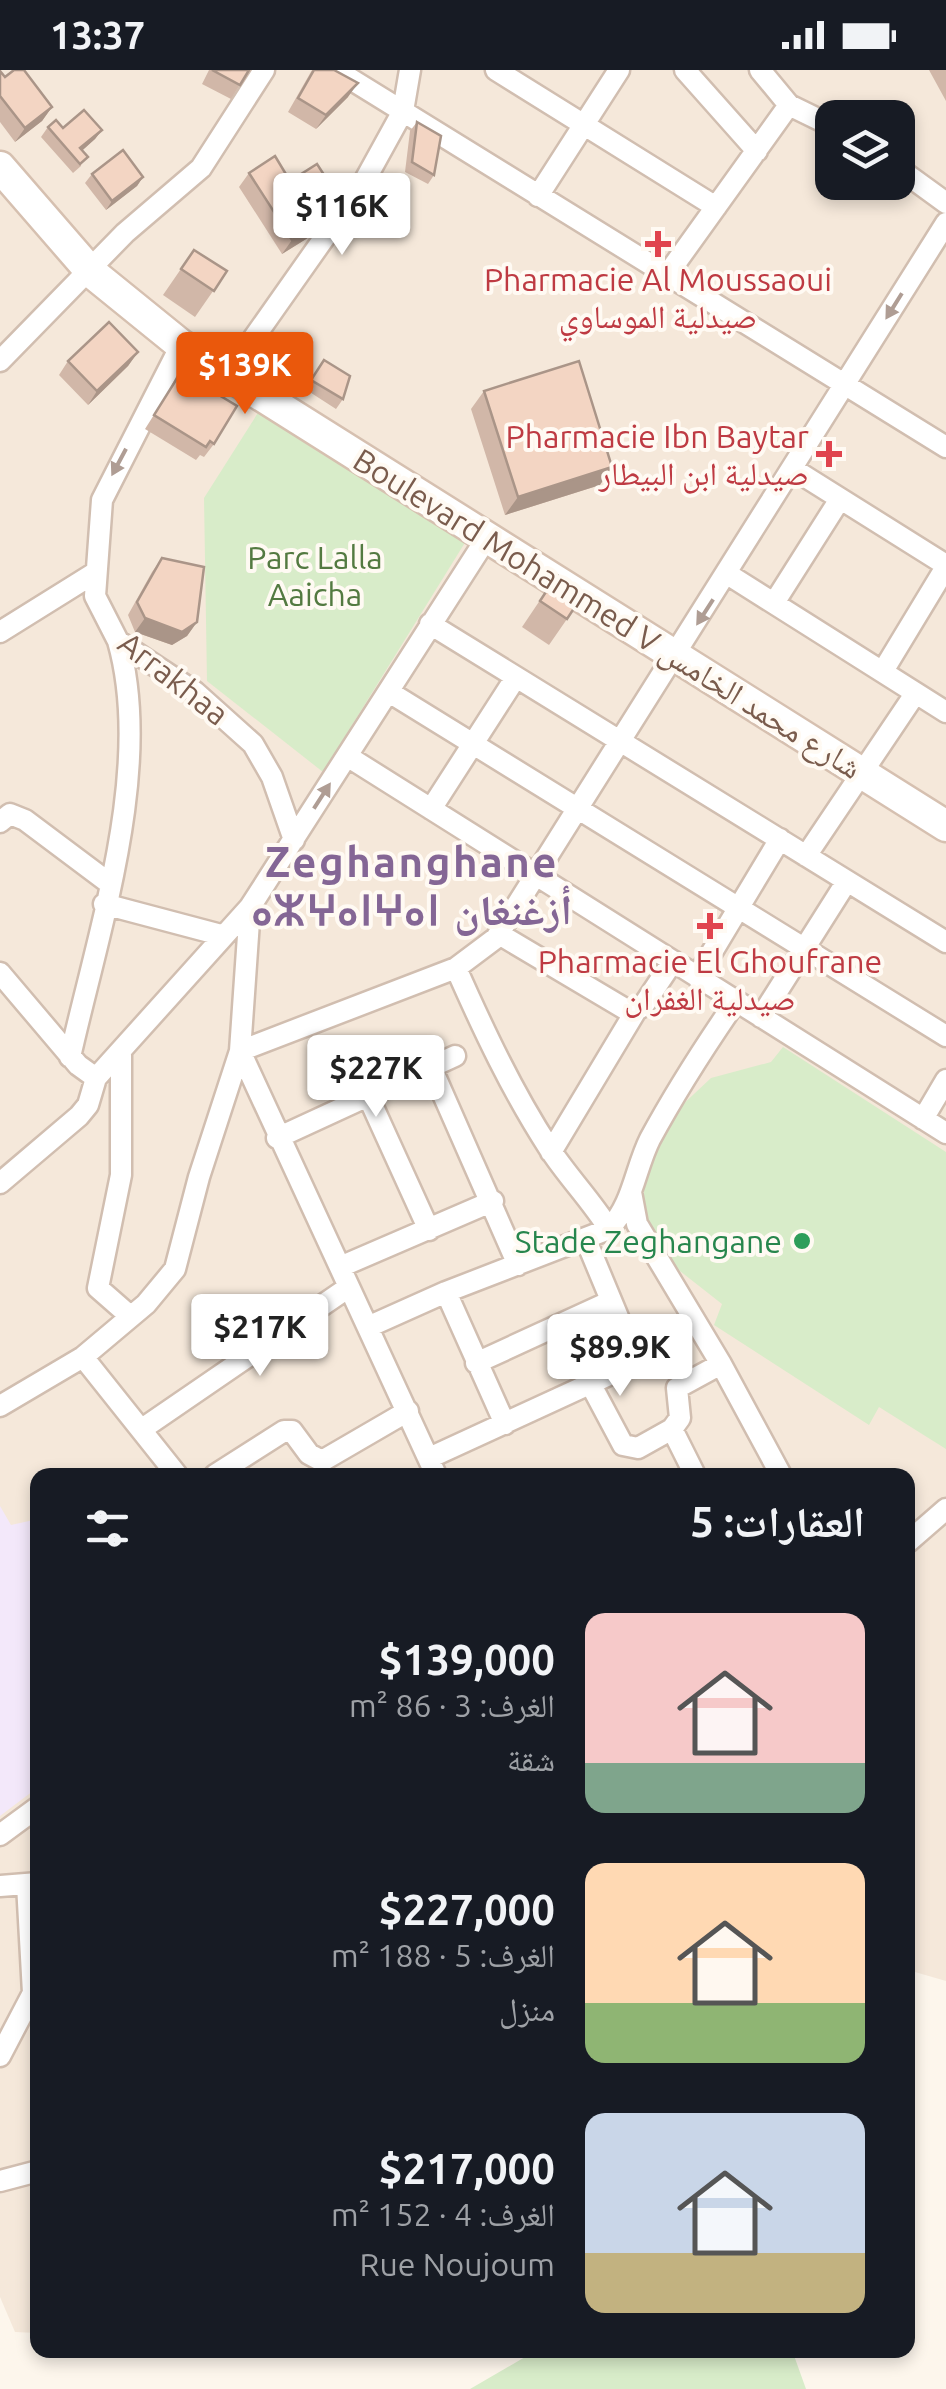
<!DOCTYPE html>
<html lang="ar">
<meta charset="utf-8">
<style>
:root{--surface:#171b24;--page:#242831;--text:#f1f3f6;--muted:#9ea1a6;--accent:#ea580c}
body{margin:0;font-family:Ubuntu,"Noto Naskh Arabic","Noto Sans Tifinagh",sans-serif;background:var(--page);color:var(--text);direction:rtl;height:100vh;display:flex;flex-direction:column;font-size:38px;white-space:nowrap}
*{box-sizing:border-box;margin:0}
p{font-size:32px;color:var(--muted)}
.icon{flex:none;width:55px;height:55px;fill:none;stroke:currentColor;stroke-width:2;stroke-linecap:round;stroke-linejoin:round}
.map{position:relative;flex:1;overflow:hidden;direction:ltr}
.panel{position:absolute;left:30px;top:1398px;width:885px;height:890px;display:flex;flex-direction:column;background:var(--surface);border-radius:20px;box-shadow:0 5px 15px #0003;direction:rtl}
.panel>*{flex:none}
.controls{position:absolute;left:815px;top:30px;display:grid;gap:20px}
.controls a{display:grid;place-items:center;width:100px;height:100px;border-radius:20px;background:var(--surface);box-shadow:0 5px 15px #0003;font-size:50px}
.price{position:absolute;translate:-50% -85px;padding:0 22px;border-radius:10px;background:#fff;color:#222;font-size:32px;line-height:65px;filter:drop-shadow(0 2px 5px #0008)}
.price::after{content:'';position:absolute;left:50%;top:60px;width:30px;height:22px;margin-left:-15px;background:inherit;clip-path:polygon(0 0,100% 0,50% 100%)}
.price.active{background:var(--accent);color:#fff}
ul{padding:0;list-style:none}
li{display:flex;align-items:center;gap:30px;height:250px;padding:0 50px}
li span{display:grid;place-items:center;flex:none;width:280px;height:200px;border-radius:20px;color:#555}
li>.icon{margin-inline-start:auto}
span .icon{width:120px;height:120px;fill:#fffc;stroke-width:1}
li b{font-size:42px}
h2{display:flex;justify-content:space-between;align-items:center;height:120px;padding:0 50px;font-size:42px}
.status{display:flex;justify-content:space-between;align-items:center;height:70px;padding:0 50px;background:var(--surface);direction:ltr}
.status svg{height:28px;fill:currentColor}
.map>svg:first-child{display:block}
</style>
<div class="status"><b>13:37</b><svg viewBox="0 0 49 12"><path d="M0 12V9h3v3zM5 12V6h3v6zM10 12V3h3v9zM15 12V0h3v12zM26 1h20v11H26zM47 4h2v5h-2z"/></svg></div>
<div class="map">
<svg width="946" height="2319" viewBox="0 0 946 2319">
<rect width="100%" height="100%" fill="#fdf6ec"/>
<!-- residential -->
<path fill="#f5e8da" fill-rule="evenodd" d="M0 0H946V1911L908 1900V1405H38L37 2263 15 2262 0 2227ZM832 48H898V112H832Z"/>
<!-- education -->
<path fill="#f3e8fa" d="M0 1436 11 1455 38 1449 37 1718 0 1746Z"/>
<!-- green -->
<path fill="#d8ecc9" d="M261 338 466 471 323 702 207 611 204 428Z
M783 977 946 1082V1379L879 1337 869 1355 714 1255 722 1234 671 1194 645 1147 643 1104 678 1039 711 1008 771 992Z
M537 2280H792L806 2319H470Z"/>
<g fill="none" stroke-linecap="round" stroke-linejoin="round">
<defs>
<path id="minor" d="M336 0 946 377
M496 0 716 137
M685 0 757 81
M760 0 789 35 832 56
M898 98 946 133
M538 126 619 0
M667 205 789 35
M181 275 102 430 95 526 118 571 195 622 253 674 272 707 294 770
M0 291 125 163 201 98 264 0
M229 303 365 110 403 41 410 0
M793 399 946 495
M729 505 946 642
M774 533 840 429
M430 554 946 872
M0 562 93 504
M883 601 946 497
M389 622 946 966
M347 686 946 1063
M431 739 516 607
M0 752 10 744 25 750 109 813
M806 786 915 624
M104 834 221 865
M499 864 632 943 643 936 673 891
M456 898C483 959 512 1021 549 1078 567 1106 591 1130 609 1159
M0 903 78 995 96 1008
M697 907 780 769
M761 947 847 811
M240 981 456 898 496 868 946 153
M240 981 436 1405
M121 982V1105L98 1218 130 1246
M70 987C98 862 154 697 118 571
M431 997 518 1195
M368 1026 429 1160
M923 1049 946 1010
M277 1068 455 986
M551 1082 635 942
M0 1113 79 1046 88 1035 96 1008 250 837 488 466
M631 1122 637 1154 721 1294
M340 1197 493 1131
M446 1222 505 1354
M370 1256 446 1222 609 1159C633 1134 635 1099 650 1069 676 1021 705 976 736 931
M83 1287 177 1405
M476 1293 611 1231
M591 1315 623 1375 638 1378 672 1359 680 1348 677 1318 721 1294 781 1405
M0 1336 83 1287 146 1234 175 1199 199 1107 240 981 250 837
M142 1359 349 1217
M672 1359 695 1405
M429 1388 633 1294V1283L586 1170
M215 1405 284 1361H292L309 1384 322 1391 408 1341
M908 1472 946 1439
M0 1765 38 1737
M0 1816 38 1813
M0 1986 33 1923 27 1814
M0 2111 38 2101"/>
<path id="secondary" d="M0 97 91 202 181 275 946 756"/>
</defs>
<!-- minor casing -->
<use href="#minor" stroke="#d1beb0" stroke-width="25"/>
<!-- secondary casing -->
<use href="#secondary" stroke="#d6c0b0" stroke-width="35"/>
<!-- minor -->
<use href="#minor" stroke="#fff" stroke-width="20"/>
<!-- secondary -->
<use href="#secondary" stroke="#fff" stroke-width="30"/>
</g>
<!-- wall -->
<path fill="#d1b7a8" d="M209 0H249L231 29 202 14Z
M312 0H334L348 27 316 59 288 42Z
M929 0H946V31Z
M0 1 5 7 52 37 42 51 15 72 0 52Z
M417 52 434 105 428 114 405 102 410 61Z
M48 57 63 58 102 60 95 69 82 80 81 96 73 103 41 67Z
M249 103 290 111 345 137 335 151 282 184 239 117Z
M92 104 143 107 137 116 106 140 85 113Z
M194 180 227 201 195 247 163 225Z
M138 282 128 296 88 335 59 305 68 291Z
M324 290 343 329 336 339 305 319Z
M181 302 214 374 204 387 200 385 196 390 145 359Z
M484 321 600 415 505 445 471 339Z
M162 488 197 552 187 566 172 575 135 562 128 545 152 502Z
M557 505 567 549 549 575 522 557Z"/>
<!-- shaded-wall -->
<path fill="#aa9588" d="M358 13 348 27 316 59 326 45Z
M52 37 42 51 15 72 25 58Z
M102 60 95 69 74 88 80 78Z
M143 107 137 116 106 140 112 131Z
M345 137 335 151 282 184 292 170Z
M138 282 128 296 88 335 97 321Z
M612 397 600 415 505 445 518 427Z
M145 548 197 552 187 566 172 575 135 562Z"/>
<!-- building -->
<path fill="#f3d5c3" stroke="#aa9588" stroke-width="2.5" d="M14 0H24L52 37 25 58 0 26V1L5 7Z
M212 0H249L240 15Z
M314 0H334L358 13 326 45 298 28Z
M84 40 102 60 80 78 88 87 80 94 48 57 56 50 63 58Z
M417 52 441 66 434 105 412 92Z
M123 80 143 107 112 131 92 104Z
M275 86 290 111 317 94 345 137 292 170 249 103Z
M194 180 227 201 214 221 181 199Z
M109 252 138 282 97 321 68 291Z
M324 290 350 306 343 329 311 310Z
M579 291 612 397 518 427 484 321Z
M181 302 237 336 214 374 210 371 206 377 154 345Z
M162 488 204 497 197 552 182 562 145 548 137 532Z
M557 505 584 523 567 549 540 531Z"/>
<!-- one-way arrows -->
<defs><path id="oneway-solid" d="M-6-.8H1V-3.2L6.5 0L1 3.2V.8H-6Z" transform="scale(2.5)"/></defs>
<g fill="#af9d94">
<use href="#oneway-solid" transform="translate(894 236) rotate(122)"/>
<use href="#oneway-solid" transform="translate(119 392) rotate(118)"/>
<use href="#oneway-solid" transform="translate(705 542) rotate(123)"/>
<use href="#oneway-solid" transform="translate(322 726) rotate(-57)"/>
</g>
<!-- markers -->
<g fill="#e0444e" stroke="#fffaf3" stroke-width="4">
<path d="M653 159h10v10h10v10h-10v10h-10v-10h-10v-10h10z"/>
<path d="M824 369h10v10h10v10h-10v10h-10v-10h-10v-10h10z"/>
<path d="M705 841h10v10h10v10h-10v10h-10v-10h-10v-10h10z"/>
</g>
<circle fill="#2e9e5b" stroke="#fffaf3" stroke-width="4" cx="802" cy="1171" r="10"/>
<g text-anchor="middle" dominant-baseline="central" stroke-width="8" stroke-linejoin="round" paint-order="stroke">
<!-- health labels -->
<g font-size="32" fill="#be3a42" stroke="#fffaf3">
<text x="658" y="209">Pharmacie Al Moussaoui<tspan x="658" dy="37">صيدلية الموساوي</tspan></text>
<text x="809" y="366" text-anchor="end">Pharmacie Ibn Baytar<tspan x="809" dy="37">صيدلية ابن البيطار</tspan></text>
<text x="710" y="891">Pharmacie El Ghoufrane<tspan x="710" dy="37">صيدلية الغفران</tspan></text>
</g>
<!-- park labels -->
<g font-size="32" fill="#537a41" stroke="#fffaf3">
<text x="315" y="487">Parc Lalla<tspan x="315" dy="37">Aaicha</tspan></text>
</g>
<!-- street labels -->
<g font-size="32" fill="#7a5c4d" stroke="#fffaf3">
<text transform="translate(608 543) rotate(32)">Boulevard Mohammed V شارع محمد الخامس</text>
<text transform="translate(174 608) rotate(38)">Arrakhaa</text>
</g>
<!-- leisure labels -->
<g font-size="32" fill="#27864d" stroke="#fffaf3" text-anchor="end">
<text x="782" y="1171">Stade Zeghangane</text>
</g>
<!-- district labels -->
<g font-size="42" font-weight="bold" letter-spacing="2.5" fill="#846695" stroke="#fffaf3">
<text x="412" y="791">Zeghanghane<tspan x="412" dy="48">ⴰⵣⵖⴰⵏⵖⴰⵏ أزغنغان</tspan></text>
</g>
</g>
</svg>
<div class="controls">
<a><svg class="icon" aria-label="layers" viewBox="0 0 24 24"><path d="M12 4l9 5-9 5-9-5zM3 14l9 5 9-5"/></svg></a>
</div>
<b class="price" style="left:342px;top:188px">$116K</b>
<b class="price active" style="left:245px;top:347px">$139K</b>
<b class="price" style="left:376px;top:1050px">$227K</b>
<b class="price" style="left:260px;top:1309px">$217K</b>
<b class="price" style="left:620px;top:1329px">$89.9K</b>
<section class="panel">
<h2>العقارات: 5<svg class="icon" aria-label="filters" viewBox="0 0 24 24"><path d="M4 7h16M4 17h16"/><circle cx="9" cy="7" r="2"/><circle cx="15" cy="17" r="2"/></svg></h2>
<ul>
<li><span style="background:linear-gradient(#f6c9c9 75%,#7fa58c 0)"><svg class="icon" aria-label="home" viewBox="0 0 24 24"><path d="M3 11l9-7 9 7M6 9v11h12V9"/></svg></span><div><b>$139,000</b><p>الغرف: 3 · 86 m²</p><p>شقة</p></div></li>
<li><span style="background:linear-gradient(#ffd9b3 70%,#8fb573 0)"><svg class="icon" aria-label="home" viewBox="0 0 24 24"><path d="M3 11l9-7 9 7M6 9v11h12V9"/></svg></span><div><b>$227,000</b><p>الغرف: 5 · 188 m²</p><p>منزل</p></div></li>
<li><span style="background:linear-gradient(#c9d6e8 70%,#c2b280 0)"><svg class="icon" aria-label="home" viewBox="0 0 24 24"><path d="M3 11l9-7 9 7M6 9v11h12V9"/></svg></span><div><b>$217,000</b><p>الغرف: 4 · 152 m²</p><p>Rue Noujoum</p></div></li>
</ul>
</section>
</div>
